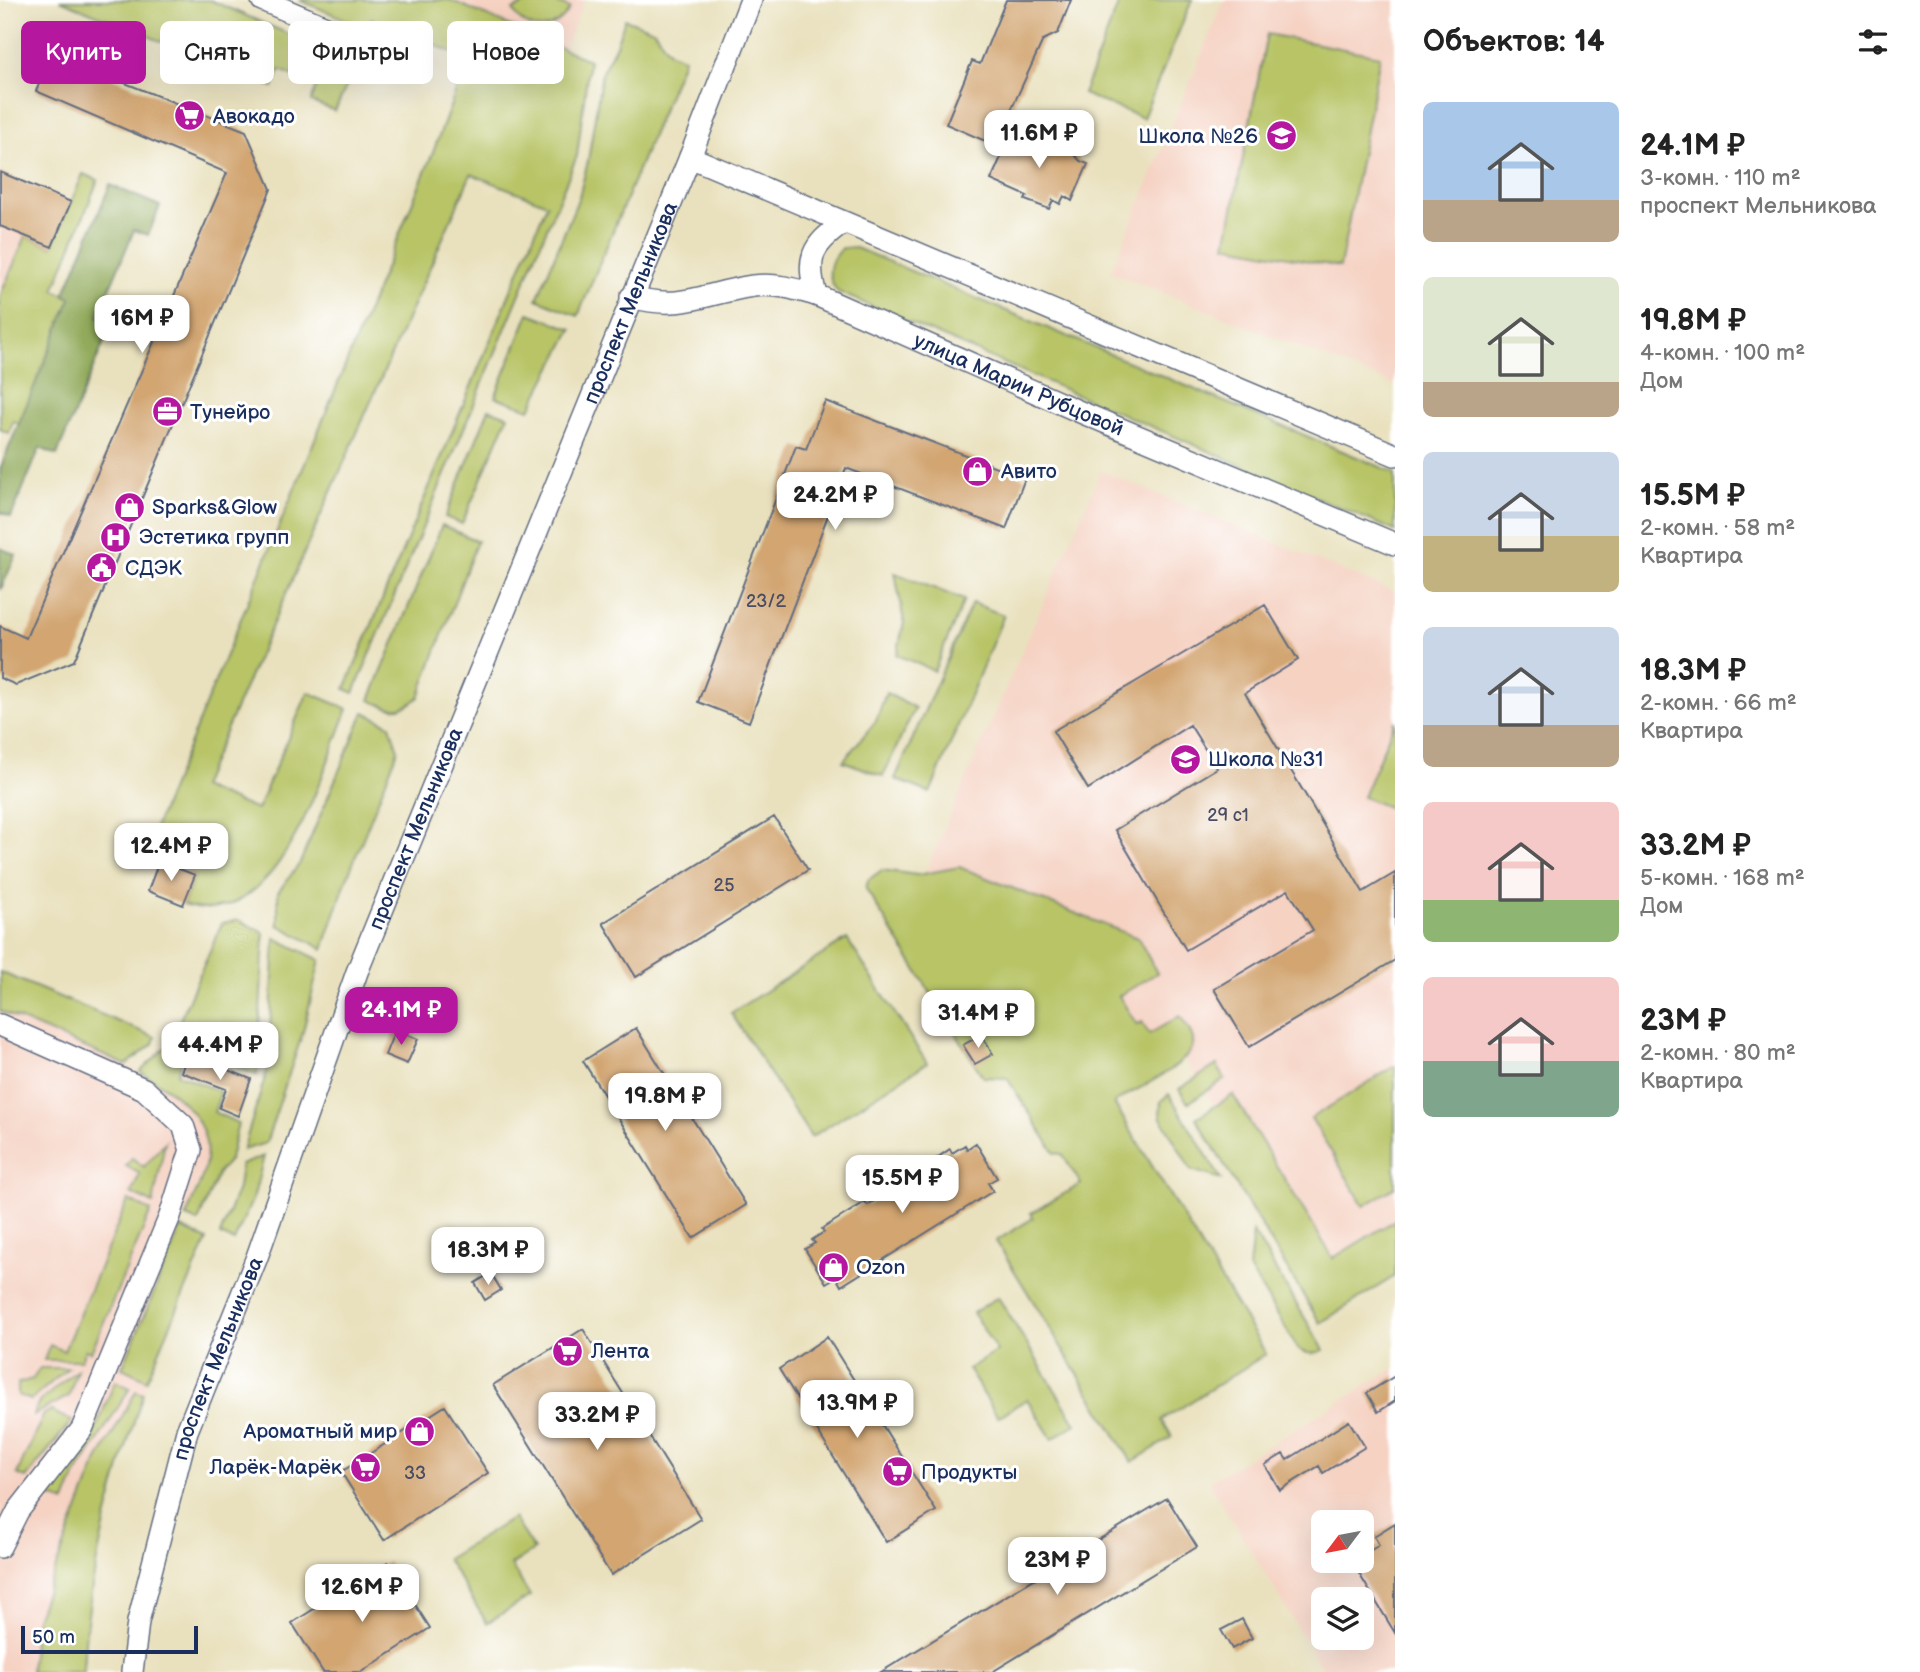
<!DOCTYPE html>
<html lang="ru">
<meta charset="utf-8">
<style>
:root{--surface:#fff;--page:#f2f2f2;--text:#222;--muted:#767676;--accent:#b5179e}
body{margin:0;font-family:"Balsamiq Sans",sans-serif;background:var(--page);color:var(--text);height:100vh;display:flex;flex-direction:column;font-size:26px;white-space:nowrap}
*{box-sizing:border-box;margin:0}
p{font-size:23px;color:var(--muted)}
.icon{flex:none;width:38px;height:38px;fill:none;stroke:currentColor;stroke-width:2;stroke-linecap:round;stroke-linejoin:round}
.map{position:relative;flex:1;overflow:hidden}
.side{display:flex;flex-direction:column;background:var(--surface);width:525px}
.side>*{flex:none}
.hud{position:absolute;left:21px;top:21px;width:665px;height:63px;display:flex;gap:14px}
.needle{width:46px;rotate:238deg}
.fabs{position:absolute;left:1311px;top:1510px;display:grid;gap:14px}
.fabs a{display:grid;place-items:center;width:63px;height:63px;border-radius:10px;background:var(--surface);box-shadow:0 7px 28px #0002;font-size:35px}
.scale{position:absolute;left:21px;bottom:18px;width:177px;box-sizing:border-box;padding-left:7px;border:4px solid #1b2f5e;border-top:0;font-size:19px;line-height:24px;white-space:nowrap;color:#1b2f5e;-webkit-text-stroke:5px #fff;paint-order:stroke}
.price{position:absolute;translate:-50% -60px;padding:0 16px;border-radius:14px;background:#fff;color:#222;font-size:23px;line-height:46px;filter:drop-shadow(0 2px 4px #0008)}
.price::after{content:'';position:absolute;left:50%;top:42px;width:21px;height:16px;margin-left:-10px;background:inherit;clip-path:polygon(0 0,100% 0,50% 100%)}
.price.current{background:var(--accent);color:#fff}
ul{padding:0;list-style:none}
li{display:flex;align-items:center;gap:21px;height:175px;padding:0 28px}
li span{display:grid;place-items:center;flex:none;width:196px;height:140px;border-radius:10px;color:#555}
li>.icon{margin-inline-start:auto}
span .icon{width:84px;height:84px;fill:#fffc;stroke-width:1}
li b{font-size:30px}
h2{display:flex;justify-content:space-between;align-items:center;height:84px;padding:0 28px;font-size:30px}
.chip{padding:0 24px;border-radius:10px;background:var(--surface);box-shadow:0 7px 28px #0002;font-size:24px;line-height:63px}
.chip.current{background:var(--accent);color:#fff}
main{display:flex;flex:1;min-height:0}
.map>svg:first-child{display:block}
</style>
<main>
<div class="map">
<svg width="1395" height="1672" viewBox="0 0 1395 1672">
<rect width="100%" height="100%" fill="#fff"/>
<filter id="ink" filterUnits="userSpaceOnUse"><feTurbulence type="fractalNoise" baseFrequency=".0143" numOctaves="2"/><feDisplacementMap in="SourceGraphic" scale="14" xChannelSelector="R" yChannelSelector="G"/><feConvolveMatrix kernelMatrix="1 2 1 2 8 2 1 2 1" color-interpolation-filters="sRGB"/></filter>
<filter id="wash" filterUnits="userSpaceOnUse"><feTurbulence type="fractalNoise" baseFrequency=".00686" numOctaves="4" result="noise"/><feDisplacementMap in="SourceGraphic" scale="28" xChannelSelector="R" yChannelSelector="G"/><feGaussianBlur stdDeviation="1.57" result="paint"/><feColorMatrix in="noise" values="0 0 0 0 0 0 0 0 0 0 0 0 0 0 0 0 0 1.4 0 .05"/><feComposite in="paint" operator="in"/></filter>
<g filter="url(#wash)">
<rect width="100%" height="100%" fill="#e9e1be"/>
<!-- built -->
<path fill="#f5d2c2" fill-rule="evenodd" d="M450 0H585L564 49Z
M1224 0H1395V385L1111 272Z
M0 226 26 236 0 296Z
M1101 471 1395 592V1276L1341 1309 1175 1044 1163 1051 902 925Z
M0 1011 126 1065 160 1083 180 1099 207 1137V1162L122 1367 147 1380 143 1394 136 1391 96 1464 34 1624 31 1672H0Z
M1395 1368V1672H1325L1209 1482ZM1323 1522H1362V1561H1323ZM1323 1600H1362V1638H1323Z"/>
<!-- green -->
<path fill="#b8c466" stroke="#6a7a62" stroke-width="2" d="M60 0H210L349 60 353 72 335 111 311 102 317 85 280 70 273 87Z
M299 0H450L589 60 577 156 354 693 345 689 547 204 471 174 201 787 257 810 308 692 348 709C321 773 279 936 183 905L195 875 144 854 432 155 468 59 371 18 366 28Z
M532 0H550L570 8C558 32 527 36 513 10Z
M1120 0H1192L1143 118 1083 94Z
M625 19 654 30 670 53 684 58 578 316 537 299 579 197 588 161 602 72 616 45Z
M1267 34 1380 56 1340 267 1226 245Z
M83 174 98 180 54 290 72 298 19 424 13 421 9 433 0 429V296L26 236 52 247Z
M842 248H856L1395 473V531L838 292C825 277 828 261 842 248Z
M529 313 572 329 530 409 495 397Z
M489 409 508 416 462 524 445 517Z
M442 525 477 541 419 697C401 714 390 709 370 700Z
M895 573 964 600 934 671 897 655 904 622Z
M972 603 1004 615 930 793 895 779Z
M886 693 915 708 883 776 843 761 876 721Z
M364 712 390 725 398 750 346 881 323 949 278 925V892L300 863Z
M1395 721V810L1363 797Z
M959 867 1138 938 1157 973 1119 996 1137 1025 1142 1022 1149 1034 1180 1016C1185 1024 1195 1035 1193 1045 1189 1066 1131 1091 1114 1103L1266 1354 1162 1420 1172 1437 1132 1462 996 1241 1033 1218 1031 1213 1081 1184 1062 1154 1055 1153 1007 1078 983 1077 866 889 868 880 882 870 917 875Z
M239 920 264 933 257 1075 187 1049 177 1074 221 1092 214 1112 238 1123 230 1159 218 1173 198 1222 186 1217C192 1199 204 1179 206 1161 212 1118 173 1090 140 1072L170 1043 222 923Z
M275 938 320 960 303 1032 266 1143 243 1150 268 1068Z
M847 939 927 1063 811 1137 731 1013Z
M0 972 155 1037 153 1044 126 1065 0 1011Z
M1217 1065 1225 1079 1188 1103 1179 1089Z
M1395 1066V1187L1364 1206 1311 1118Z
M1169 1094 1221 1179 1191 1170 1160 1116 1161 1101Z
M1233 1095 1333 1258 1395 1220V1276L1320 1323 1196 1118Z
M165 1142 153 1204 131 1193 140 1174 126 1166 132 1158 144 1167Z
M264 1156 254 1196 234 1241 220 1235 238 1188 241 1165Z
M128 1200 151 1211 91 1352 85 1350 81 1360H44L50 1345 64 1351Z
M181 1228 207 1240 147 1380 122 1368Z
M1253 1232 1324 1350C1315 1355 1307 1355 1298 1349L1249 1268Z
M998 1297 1076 1424 1052 1439 1027 1399 998 1417 968 1369 997 1351 973 1313Z
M40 1368H68L31 1400 18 1395V1383L33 1379Z
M77 1370 69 1396 34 1415 38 1403Z
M115 1381 130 1388 75 1477 65 1502 46 1495 93 1436Z
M136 1391 143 1394C113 1484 87 1577 83 1672H31L34 1624 96 1464Z
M51 1411 72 1421 26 1478 17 1474 44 1414Z
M513 1518 534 1550 511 1565 530 1596 487 1623 447 1559Z"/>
<!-- forest -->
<path fill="#92aa5b" stroke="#566c5c" stroke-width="2" d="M110 185 160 206 148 235 134 230 98 316 112 323 57 455 40 448 11 517 0 512V469L71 298 64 295Z
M0 548 16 555 1 589H0Z"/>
<g id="blocks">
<!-- building -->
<path fill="#d2a571" d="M1006 0H1071L1058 33 1043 40 1006 121 1010 123 999 147 946 124 972 61 980 64Z
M52 54 246 131 271 189 74 661 16 685 0 678V626L26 638 227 173 36 91Z
M1044 138 1066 144 1080 161 1088 164 1072 201 1064 196 1060 204 1053 200 1049 209 1025 200 1027 196 991 180 1001 157 996 155 1003 139Z
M0 172 71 202 52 247 0 226Z
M825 401 1025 478 1006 529 846 468 749 722 698 702 796 446 806 449Z
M1265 605 1298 660 1245 693 1363 892 1395 873V960L1249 1047 1214 989 1313 930 1288 890 1186 950 1115 830 1217 768 1190 725 1088 789 1053 731Z
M774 817 808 870 636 977 603 923Z
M159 861 195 875 183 905 148 891Z
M636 1028 746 1205 693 1238 583 1061Z
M395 1030 418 1039 407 1064 385 1055Z
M981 1035 993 1054 975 1064 963 1045Z
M188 1054 251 1079 238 1116 219 1108 226 1089 181 1072Z
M976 1143 997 1178 988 1183 993 1191 841 1286 836 1277 826 1283 805 1249 815 1243 812 1240 824 1232 822 1229 865 1202 868 1205 950 1149 952 1153 965 1145 967 1149Z
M491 1273 501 1290 485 1300 475 1283Z
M583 1329 701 1519 611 1575 493 1385Z
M827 1337 936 1511 886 1542 779 1369Z
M1395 1376V1401L1378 1412 1367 1393Z
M445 1406 488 1473 384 1540 341 1472Z
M1349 1421 1365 1447 1323 1473 1319 1466 1280 1490 1265 1465 1283 1454 1287 1460Z
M1167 1498 1197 1547 992 1672H881Z
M1395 1523V1633L1352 1562 1362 1561V1556L1379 1545 1374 1536Z
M388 1562 430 1628 361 1672H323L292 1623Z
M1242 1619 1252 1638 1232 1649 1221 1630Z"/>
</g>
</g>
<g filter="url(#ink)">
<use href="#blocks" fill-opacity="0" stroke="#636d80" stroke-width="2"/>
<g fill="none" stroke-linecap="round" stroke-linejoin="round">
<defs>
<g id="minor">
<path d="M262 0 378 49"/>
<path d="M690 157 1395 455"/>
<path d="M816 295C806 259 811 246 842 224"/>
<path id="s1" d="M631 297C685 311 703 293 753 286 775 283 795 289 816 295L1078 411 1395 544"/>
<path d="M0 1025 144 1089 183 1125 191 1150 170 1216 82 1429 18 1511 0 1547"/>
<path id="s2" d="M132 1672 138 1622 187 1431 257 1257 357 972 690 157 751 0"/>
</g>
</defs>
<!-- minor casing -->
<use href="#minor" stroke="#636d80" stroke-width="24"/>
<!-- minor -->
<use href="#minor" stroke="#fff" stroke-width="21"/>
</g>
</g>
<!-- icons -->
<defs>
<symbol id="supermarket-disc" viewBox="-11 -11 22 22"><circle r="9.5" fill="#b5179e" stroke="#fff"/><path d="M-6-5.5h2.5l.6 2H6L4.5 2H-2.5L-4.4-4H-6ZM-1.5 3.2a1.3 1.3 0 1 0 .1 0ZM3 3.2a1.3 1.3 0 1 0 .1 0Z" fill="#fff"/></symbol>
<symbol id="school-disc" viewBox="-11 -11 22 22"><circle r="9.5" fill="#b5179e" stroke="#fff"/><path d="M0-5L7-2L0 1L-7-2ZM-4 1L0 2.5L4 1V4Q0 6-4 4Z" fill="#fff"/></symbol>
<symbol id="office-disc" viewBox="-11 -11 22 22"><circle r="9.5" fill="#b5179e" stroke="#fff"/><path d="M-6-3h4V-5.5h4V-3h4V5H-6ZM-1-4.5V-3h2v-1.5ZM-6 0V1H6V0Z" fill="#fff"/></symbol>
<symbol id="shop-disc" viewBox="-11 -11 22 22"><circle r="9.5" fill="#b5179e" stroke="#fff"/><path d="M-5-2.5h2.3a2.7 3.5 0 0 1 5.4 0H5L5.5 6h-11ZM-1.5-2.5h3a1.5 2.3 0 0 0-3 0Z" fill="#fff"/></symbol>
<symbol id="hospital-disc" viewBox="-11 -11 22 22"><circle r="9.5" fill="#b5179e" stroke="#fff"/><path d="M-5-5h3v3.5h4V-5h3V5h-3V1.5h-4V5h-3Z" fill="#fff"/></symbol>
<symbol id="civic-disc" viewBox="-11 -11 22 22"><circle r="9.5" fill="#b5179e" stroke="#fff"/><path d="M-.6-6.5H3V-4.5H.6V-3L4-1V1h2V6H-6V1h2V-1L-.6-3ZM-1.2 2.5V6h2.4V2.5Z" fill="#fff"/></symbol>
</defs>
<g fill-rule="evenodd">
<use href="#supermarket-disc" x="172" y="98" width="35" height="35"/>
<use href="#school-disc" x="1264" y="118" width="35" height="35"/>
<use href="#office-disc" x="150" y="394" width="35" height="35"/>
<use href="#shop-disc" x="960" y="454" width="35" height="35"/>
<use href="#shop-disc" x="112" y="490" width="35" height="35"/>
<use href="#hospital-disc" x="98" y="520" width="35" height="35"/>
<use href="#civic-disc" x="84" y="550" width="35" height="35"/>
<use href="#school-disc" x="1168" y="742" width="35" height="35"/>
<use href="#shop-disc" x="816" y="1250" width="35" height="35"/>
<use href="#supermarket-disc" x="550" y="1334" width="35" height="35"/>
<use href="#shop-disc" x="402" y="1414" width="35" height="35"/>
<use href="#supermarket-disc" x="348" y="1450" width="35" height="35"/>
<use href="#supermarket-disc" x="880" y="1454" width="35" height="35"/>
</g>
<g text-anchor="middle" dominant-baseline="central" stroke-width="6" stroke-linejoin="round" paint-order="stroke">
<!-- number labels -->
<g font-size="18" fill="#494c63">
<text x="766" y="601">23/2</text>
<text x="1228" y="815">29 с1</text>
<text x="724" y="885">25</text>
<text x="415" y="1473">33</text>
</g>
<!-- poi labels -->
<g font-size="21" fill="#1b2f5e" stroke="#fff" text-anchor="start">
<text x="213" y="116">Авокадо</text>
<text x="1258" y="136" text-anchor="end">Школа №26</text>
<text x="190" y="412">Тунейро</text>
<text x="1001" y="471">Авито</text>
<text x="152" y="507">Sparks&amp;Glow</text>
<text x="139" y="537">Эстетика групп</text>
<text x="125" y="568">СДЭК</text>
<text x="1208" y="759">Школа №31</text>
<text x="856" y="1267">Ozon</text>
<text x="591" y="1351">Лента</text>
<text x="397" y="1431" text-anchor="end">Ароматный мир</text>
<text x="342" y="1467" text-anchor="end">Ларёк-Марёк</text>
<text x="921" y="1472">Продукты</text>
</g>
<!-- street labels -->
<g font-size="21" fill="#1b2f5e" stroke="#fff">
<text stroke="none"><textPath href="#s2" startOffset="1460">проспект Мельникова</textPath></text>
<text stroke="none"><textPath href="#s1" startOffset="410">улица Марии Рубцовой</textPath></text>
<text stroke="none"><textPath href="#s2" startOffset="892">проспект Мельникова</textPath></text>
<text stroke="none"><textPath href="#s2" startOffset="326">проспект Мельникова</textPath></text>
</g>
</g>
</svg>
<div class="fabs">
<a><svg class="needle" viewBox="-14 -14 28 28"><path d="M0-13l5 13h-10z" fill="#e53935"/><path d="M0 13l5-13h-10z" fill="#767676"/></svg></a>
<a><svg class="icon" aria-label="layers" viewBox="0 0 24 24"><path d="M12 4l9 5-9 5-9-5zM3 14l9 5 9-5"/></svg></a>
</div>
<div class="scale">50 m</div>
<b class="price" style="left:1039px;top:170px">11.6M ₽</b>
<b class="price" style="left:142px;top:355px">16M ₽</b>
<b class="price" style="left:835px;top:532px">24.2M ₽</b>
<b class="price" style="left:171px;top:883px">12.4M ₽</b>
<b class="price current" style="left:401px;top:1047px">24.1M ₽</b>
<b class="price" style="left:978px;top:1050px">31.4M ₽</b>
<b class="price" style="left:220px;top:1082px">44.4M ₽</b>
<b class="price" style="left:665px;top:1133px">19.8M ₽</b>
<b class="price" style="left:902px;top:1215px">15.5M ₽</b>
<b class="price" style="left:488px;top:1287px">18.3M ₽</b>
<b class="price" style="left:857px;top:1440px">13.9M ₽</b>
<b class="price" style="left:597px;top:1452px">33.2M ₽</b>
<b class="price" style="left:1057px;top:1597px">23M ₽</b>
<b class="price" style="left:362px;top:1624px">12.6M ₽</b>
<div class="hud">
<a class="chip current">Купить</a>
<a class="chip">Снять</a>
<a class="chip">Фильтры</a>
<a class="chip">Новое</a>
</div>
</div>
<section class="side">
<h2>Объектов: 14<svg class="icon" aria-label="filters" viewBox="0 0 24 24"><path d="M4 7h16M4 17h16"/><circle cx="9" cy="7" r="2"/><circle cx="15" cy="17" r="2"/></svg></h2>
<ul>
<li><span style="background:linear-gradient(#a9c7e8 70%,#b9a48a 0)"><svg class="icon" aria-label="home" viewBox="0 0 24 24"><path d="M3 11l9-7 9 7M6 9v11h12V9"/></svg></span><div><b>24.1M ₽</b><p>3-комн. · 110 m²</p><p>проспект Мельникова</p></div></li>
<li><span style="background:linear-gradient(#dfe7d0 75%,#b9a48a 0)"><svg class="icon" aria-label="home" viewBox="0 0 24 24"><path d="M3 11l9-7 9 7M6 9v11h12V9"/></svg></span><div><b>19.8M ₽</b><p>4-комн. · 100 m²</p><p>Дом</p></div></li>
<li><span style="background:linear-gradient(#c9d6e8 60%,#c2b280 0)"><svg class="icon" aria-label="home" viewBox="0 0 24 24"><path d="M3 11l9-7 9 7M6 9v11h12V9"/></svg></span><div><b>15.5M ₽</b><p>2-комн. · 58 m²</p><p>Квартира</p></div></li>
<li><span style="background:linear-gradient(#c9d6e8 70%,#b9a48a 0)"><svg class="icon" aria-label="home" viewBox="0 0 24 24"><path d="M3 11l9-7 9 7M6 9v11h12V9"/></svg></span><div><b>18.3M ₽</b><p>2-комн. · 66 m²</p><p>Квартира</p></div></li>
<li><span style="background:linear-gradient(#f6c9c9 70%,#8fb573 0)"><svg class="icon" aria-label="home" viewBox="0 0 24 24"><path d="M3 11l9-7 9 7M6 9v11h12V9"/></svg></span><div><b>33.2M ₽</b><p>5-комн. · 168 m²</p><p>Дом</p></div></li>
<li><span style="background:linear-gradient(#f6c9c9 60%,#7fa58c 0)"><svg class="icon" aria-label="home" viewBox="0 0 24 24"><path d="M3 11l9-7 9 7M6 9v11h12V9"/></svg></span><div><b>23M ₽</b><p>2-комн. · 80 m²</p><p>Квартира</p></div></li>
</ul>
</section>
</main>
